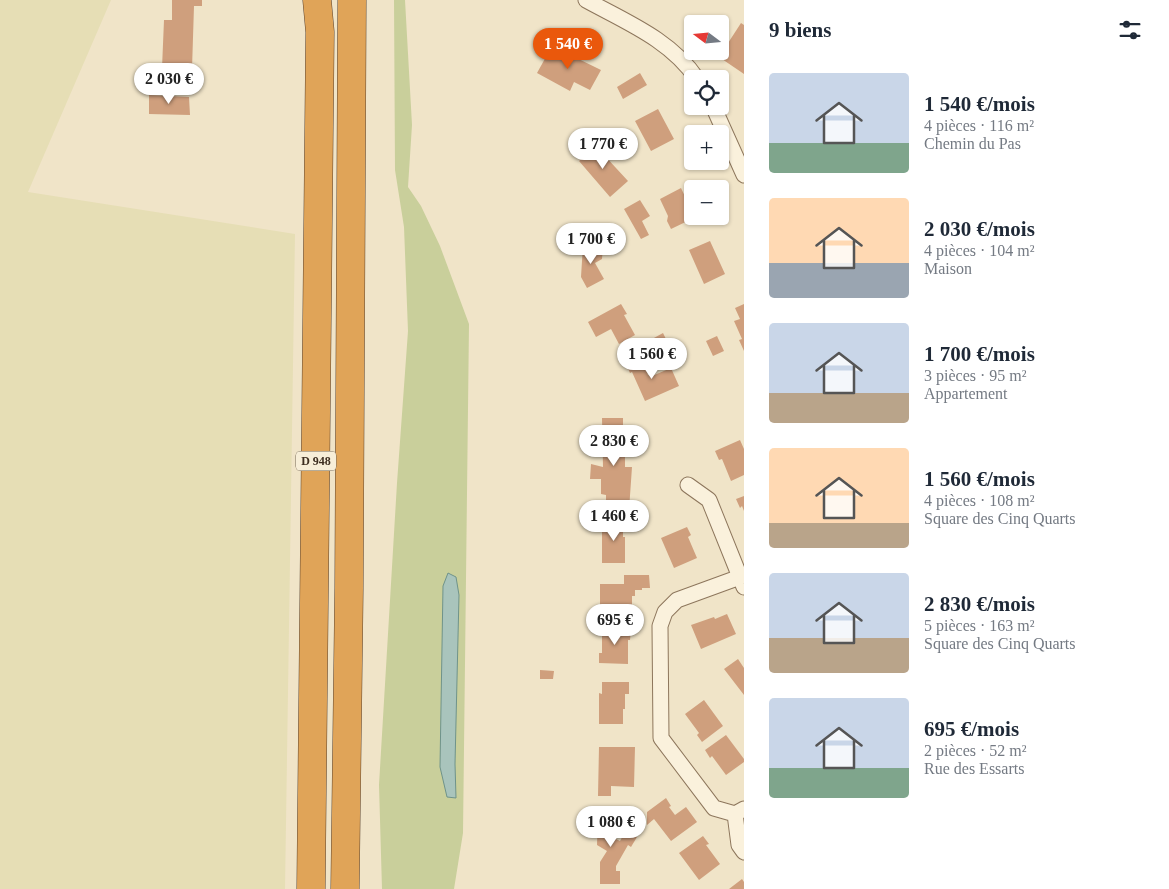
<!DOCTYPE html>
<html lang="fr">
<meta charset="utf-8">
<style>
:root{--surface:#fff;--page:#f6f6f7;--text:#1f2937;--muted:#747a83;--accent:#ea580c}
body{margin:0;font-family:"Times New Roman",serif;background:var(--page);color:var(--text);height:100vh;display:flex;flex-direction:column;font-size:19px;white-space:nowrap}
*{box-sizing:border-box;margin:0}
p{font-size:16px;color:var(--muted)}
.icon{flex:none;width:28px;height:28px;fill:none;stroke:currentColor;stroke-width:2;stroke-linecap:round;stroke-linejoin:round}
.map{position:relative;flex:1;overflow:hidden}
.side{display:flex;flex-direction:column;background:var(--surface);width:425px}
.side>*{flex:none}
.needle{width:32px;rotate:286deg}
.fabs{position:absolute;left:684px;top:15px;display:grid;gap:10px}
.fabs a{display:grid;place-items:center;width:45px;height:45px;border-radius:5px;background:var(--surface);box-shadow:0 1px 4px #0004;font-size:25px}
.price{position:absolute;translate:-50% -42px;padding:0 11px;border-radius:18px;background:#fff;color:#222;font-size:16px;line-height:32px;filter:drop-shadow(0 1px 2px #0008)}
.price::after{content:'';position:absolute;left:50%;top:30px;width:15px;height:11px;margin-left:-8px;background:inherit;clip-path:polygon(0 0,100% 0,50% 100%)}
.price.selected{background:var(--accent);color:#fff}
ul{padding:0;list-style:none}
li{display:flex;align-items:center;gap:15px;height:125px;padding:0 25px}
li span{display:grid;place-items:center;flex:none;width:140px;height:100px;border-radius:5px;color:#555}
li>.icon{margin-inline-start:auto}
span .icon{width:60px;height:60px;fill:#fffc;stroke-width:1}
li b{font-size:21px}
h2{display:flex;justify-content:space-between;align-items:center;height:60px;padding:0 25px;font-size:21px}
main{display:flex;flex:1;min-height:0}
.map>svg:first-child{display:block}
</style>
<main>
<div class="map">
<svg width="744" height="889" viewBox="0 0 744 889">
<rect width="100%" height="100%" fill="#f0e4c8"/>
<!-- farmland -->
<path fill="#e6deb5" d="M0 0H111L28 192 295 234 285 889H0Z"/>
<!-- green -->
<path fill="#c9cf9b" d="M394 0H405L412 125 408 187 421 206 440 246 469 324 463 833 454 889H382L379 785 397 483 408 331 404 227 395 170Z"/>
<!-- water -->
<path fill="#a9c4bc" stroke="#6f938a" d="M448 573 456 577 459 595 455 764 456 798 447 797 440 767 443 586Z"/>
<!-- building -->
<path fill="#cf9f7d" d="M172 0H202V6H194L192 69 162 68 164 20H172Z
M741 23 744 25V74L719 57Z
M552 46 601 70 590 90 574 82 570 91 537 73Z
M640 73 647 85 623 99 617 87Z
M149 95 189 97 190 115 149 114Z
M658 109 674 139 651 151 635 121Z
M600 143 608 152 604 155 628 181 610 197 579 161Z
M681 188 689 205H692V216H698L671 229 667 221 668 216 660 199Z
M640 200 650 216 642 221 649 235 641 239 624 209Z
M710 241 725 274 704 284 689 250Z
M583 245 603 247 602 259 595 263 604 279 587 288 581 277Z
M621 304 627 314 624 315 635 335 619 344 611 329 596 337 588 322Z
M744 304V351L739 340 742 339 734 321 740 319 735 308Z
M663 333 668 343 648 353 643 344Z
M717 336 724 351 713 356 706 341Z
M642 357 648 375 652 376 671 368 679 386 645 401 632 372 630 373 626 364Z
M602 418H623V453H625V467H632L629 510H606V495L601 494V479H590L591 464 603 467Z
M740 440 744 449V475L731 481 722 459 719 460 715 451Z
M744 496V511L742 506 740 508 736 499Z
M602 521H628V528H623V537H625V563H602Z
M687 527 691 535 688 537 697 558 674 568 661 538Z
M624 575H649L650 588H642V590H635V596H632V620L604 618 603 616V605H600V584H624Z
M727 614 736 634 701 649 691 625 714 617 715 619Z
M602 629H631L630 640H628V664L599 663V653H602Z
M738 659 744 668V695L724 669Z
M540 670 554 671 553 679H540Z
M602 682H629V694H625V709H623V724H599V693L602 694Z
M704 700 723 726 702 742 697 735 699 733 685 714Z
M726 735 744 759V762L726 775 712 756 710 758 705 750Z
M599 747H635L634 787 611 786V796H598Z
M666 798 671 806 669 807 675 815 686 807 697 822 671 841 654 819 647 825V812Z
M598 813H614V838L620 841 626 830 637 837 631 847 628 845 616 866V871H620V884H600V862L607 851 597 845Z
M703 836 709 844 706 845 720 864 699 880 679 853Z
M742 879 744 882V889H729Z"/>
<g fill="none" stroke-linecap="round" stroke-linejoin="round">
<defs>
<path id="street" d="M586 0C626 22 671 40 697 79
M713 106 744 175
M688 485 709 500 744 587
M740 577 677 600 665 612 660 626 661 738 714 808 735 814 744 809
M735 814 739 845 744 852"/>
<path id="highway" d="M311 889 320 32 317 0
M345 889 349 588 352 0"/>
</defs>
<!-- street casing -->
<use href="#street" stroke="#8d765c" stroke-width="17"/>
<!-- highway casing -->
<use href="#highway" stroke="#5b4430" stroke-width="29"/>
<!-- street -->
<use href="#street" stroke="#faf1dc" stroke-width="15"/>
<!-- highway -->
<use href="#highway" stroke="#e0a458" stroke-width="28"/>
</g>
<g text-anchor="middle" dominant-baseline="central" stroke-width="5" stroke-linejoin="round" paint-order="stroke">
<!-- shield labels -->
<rect fill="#f7eed8" stroke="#756857" stroke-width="1" x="296" y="451.5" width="40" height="19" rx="4"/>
<g font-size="12" font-weight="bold" fill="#3d2e20">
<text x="316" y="461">D 948</text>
</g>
</g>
</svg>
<div class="fabs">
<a><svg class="needle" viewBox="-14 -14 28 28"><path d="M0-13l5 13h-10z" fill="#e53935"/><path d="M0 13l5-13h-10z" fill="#747a83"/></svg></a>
<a><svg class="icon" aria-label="locate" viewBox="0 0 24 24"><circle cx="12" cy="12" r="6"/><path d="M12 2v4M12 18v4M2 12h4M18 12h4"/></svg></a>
<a>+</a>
<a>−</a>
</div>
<b class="price selected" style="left:568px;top:70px">1 540 €</b>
<b class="price" style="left:169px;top:105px">2 030 €</b>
<b class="price" style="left:603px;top:170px">1 770 €</b>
<b class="price" style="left:591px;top:265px">1 700 €</b>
<b class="price" style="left:652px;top:380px">1 560 €</b>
<b class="price" style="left:614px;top:467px">2 830 €</b>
<b class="price" style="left:614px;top:542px">1 460 €</b>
<b class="price" style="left:615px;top:646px">695 €</b>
<b class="price" style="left:611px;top:848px">1 080 €</b>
</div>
<section class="side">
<h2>9 biens<svg class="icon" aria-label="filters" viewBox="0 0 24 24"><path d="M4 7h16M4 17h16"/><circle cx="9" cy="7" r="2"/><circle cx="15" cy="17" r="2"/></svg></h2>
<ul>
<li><span style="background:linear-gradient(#c9d6e8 70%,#7fa58c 0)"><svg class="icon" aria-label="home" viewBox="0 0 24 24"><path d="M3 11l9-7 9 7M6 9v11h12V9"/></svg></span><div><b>1 540 €/mois</b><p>4 pièces · 116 m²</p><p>Chemin du Pas</p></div></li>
<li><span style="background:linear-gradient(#ffd9b3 65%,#9aa5b1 0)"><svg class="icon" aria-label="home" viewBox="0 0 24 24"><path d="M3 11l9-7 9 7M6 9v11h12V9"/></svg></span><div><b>2 030 €/mois</b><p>4 pièces · 104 m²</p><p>Maison</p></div></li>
<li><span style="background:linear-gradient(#c9d6e8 70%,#b9a48a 0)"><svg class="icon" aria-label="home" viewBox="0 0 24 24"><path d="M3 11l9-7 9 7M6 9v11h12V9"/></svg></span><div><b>1 700 €/mois</b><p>3 pièces · 95 m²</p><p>Appartement</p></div></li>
<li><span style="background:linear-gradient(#ffd9b3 75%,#b9a48a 0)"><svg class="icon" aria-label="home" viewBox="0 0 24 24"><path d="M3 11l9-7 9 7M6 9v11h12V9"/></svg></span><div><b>1 560 €/mois</b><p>4 pièces · 108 m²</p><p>Square des Cinq Quarts</p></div></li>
<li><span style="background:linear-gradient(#c9d6e8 65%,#b9a48a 0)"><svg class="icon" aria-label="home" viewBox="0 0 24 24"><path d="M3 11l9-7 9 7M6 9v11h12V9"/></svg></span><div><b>2 830 €/mois</b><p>5 pièces · 163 m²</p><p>Square des Cinq Quarts</p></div></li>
<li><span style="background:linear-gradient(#c9d6e8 70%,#7fa58c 0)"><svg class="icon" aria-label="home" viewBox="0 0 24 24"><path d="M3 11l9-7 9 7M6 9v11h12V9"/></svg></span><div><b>695 €/mois</b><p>2 pièces · 52 m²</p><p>Rue des Essarts</p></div></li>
</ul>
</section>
</main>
